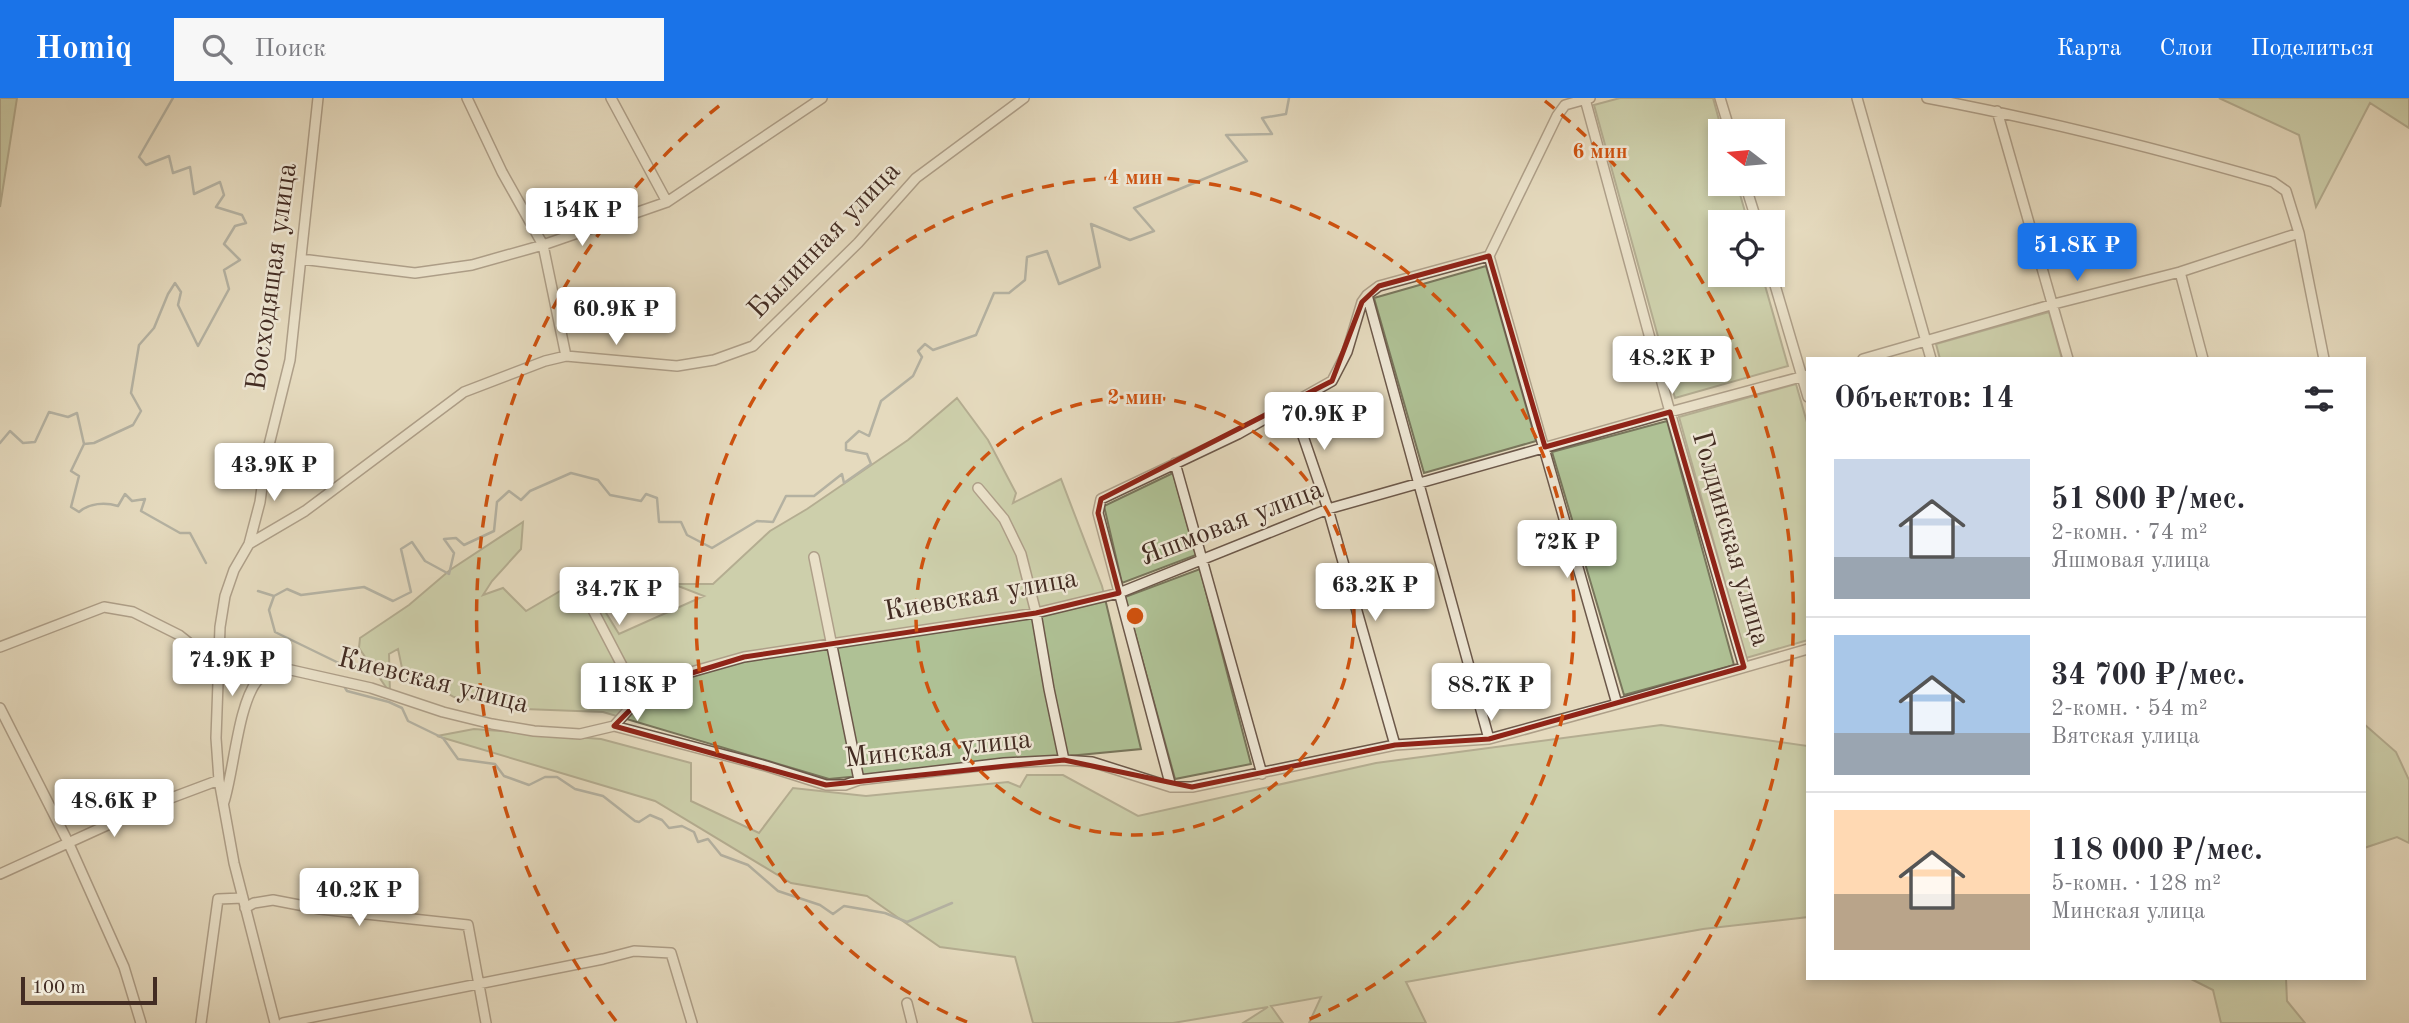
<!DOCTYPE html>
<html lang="ru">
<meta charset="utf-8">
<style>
:root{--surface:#fff;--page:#f7f7f7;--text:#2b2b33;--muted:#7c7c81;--line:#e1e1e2;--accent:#1a73e8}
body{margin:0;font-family:"Old Standard TT",serif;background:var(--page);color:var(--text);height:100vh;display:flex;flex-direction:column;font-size:26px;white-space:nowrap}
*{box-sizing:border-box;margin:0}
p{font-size:23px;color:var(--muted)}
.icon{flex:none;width:38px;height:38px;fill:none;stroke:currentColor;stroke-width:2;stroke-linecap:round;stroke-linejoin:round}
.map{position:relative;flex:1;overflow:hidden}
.side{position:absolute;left:1806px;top:259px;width:560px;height:623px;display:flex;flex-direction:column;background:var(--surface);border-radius:0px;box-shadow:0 4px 10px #0003}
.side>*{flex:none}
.needle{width:46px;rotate:286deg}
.controls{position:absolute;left:1708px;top:21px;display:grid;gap:14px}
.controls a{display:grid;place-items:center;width:77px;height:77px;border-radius:0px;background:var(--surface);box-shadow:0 4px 10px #0003;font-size:35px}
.scale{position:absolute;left:21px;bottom:18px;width:136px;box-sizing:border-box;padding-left:7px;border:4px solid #432c23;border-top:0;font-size:19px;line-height:24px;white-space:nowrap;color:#432c23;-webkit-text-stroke:5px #eee7d5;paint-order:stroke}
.price{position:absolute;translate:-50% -60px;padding:0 16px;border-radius:7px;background:#fff;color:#222;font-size:23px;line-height:46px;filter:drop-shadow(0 2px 4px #0008)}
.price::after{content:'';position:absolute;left:50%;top:42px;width:21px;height:16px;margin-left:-10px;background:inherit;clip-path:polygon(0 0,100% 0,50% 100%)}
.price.selected{background:var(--accent);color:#fff}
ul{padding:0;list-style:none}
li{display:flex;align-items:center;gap:21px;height:175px;padding:0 28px}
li+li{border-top:2px solid var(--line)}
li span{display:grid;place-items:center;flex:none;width:196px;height:140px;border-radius:0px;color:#555}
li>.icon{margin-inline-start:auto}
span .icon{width:84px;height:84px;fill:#fffc;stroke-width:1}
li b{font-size:30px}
h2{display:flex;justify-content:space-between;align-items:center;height:84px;padding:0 28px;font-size:30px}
header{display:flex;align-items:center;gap:42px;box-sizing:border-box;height:98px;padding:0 35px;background:var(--accent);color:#fff}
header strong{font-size:33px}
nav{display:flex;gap:38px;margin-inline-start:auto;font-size:24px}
.search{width:490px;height:63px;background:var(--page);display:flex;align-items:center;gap:18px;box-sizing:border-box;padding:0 24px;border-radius:0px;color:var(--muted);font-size:26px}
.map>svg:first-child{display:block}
</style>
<header>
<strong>Homiq</strong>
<div class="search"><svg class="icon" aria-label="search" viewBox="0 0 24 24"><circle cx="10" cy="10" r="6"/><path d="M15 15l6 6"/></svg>Поиск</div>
<nav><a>Карта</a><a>Слои</a><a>Поделиться</a></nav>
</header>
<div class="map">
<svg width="2409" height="925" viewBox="0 0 2409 925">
<rect width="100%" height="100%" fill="#e5dabe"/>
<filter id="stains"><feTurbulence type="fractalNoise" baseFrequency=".00286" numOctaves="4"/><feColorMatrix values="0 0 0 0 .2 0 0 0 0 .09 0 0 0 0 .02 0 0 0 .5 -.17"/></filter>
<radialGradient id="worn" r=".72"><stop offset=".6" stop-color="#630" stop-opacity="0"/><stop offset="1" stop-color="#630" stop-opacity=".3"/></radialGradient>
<!-- green -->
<path fill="#afc195" stroke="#79765c" stroke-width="2" d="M0 0H17L0 109Z
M1620 0H1713L1722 33H1720V86H1737L1748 124H1720V177H1762L1788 268 1675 300 1594 7Z
M2219 0H2409V30L2370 5 2316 109 2299 37Z
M1486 168 1536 343 1424 375 1374 200Z
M2049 214 2062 261H1940L1936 246Z
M1796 286 1808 328V542L1746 560 1679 319Z
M957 300 988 342 1016 395 1013 405 1061 381 1102 488 1141 651 829 681 603 614 524 611 454 599 402 570 398 551 389 556 390 595 359 550 360 540 409 507 450 472 523 424 521 451 492 483 483 497 503 490 526 513 584 479 619 536 704 498 673 486H713L770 433 807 411 908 342Z
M1667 323 1734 567 1624 597 1552 354Z
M1173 375 1196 457 1122 485 1104 408Z
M1200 471 1251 666 1175 681 1125 499Z
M2364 626 2396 654 2409 682V745L2397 739 2364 750Z
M1661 627 1808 648V819L1703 831 1406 884 1426 925H1309L1321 899 1271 908 1283 925H1243L1268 909 1173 925H1033L1015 859 940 849 867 798 791 785 655 703 437 638 474 631 601 641 691 665V703L759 735 793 690 866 698 1008 684 1020 689 1027 677H1063L1138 718 1376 665Z
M2189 880H2286L2287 903 2305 925H2221L2213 892Z"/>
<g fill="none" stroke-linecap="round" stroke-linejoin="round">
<!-- stream -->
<path stroke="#787f7f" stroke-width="2.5" d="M0 345 10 333 23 345 35 344 49 314 68 319 77 315 84 346
M84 346 94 345 133 327 141 313 131 295 139 247 154 230 168 196 175 185 181 194 178 207 198 248 229 191 224 172 240 162 224 146 235 128 246 125 242 117 216 109 224 97 220 84 194 96 190 69 173 75 169 58 146 67 139 59 173 0
M84 346 71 373 79 378 71 409 79 414C89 405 105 404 118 408L125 396 132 403 145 401 141 413 180 435H190L206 465
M258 493 274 498 287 491 301 497 364 489 393 503 411 494 401 451 412 444 425 463 449 476 454 455 444 441 456 440 464 447 494 433 497 404 509 393 521 402 530 393 571 375 598 382 610 397 641 403 646 396 657 400 659 424H681L687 437 712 450 757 423 773 424 786 398H814L842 376 844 385 871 366 867 356 846 352V345L859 333 869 338 881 303 913 278 922 259 918 253 925 246 933 252 976 237 994 195H1009L1025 182 1027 159 1047 153 1059 186 1100 169 1091 126 1130 142 1154 133 1134 110 1247 63 1226 37 1272 36 1262 20 1286 16 1289 0
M274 498 269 512 275 534 349 570
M344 588 347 593 389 604 402 610 408 623 443 640 458 661 495 666 504 678 529 687 545 679H557L575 691 603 698 635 723 639 724 650 717 662 722 669 730 682 728 694 734 698 744 708 741 721 757 748 767 778 793 820 807 833 816 844 808 885 815 907 824 952 805"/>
<defs>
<path id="minor" d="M467 0 502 74 543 147 566 258
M611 0 667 104
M1720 0 1730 33
M1857 0 1931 261
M1927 0C2044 22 2159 51 2273 84L2286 93 2299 135 2324 261
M1585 1 1670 314 1744 569
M1997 13 2068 261
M1745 86 1757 124
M1489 158 1617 606
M301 161 415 175 472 167 543 147 667 104 822 0
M2180 174 2203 261
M1772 177 1808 299
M1367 197 1489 641
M1863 261 2054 206 2180 174 2299 135
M1292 306 1328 411 1395 647
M1175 365 1262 676
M978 390 1004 421 1021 456 1036 515 1049 591 1064 662
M249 446 260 404 266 359 290 262 318 0
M814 459 859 682
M575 486 582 491 639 600
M0 549 104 509 133 514 179 537 218 568
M0 610 69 746 124 869 141 925
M614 628 766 668 826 687H845L859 682 1004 665 1064 662 1092 664 1171 689H1192L1395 647 1489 641 1617 606 1808 551
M1171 689 1098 415 1101 401 1238 336 1332 283 1347 254 1362 204 1367 197 1379 188 1489 158 1557 18 1565 7 1590 0
M224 704C234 672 238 607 257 583 261 579 266 576 270 572H291L371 590 443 614 492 626 534 633 580 636 614 628 639 600 656 586 677 578 744 559 1036 515 1119 495 1328 411 1670 314 1808 277
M0 776 147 709 219 682
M245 810 254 805 273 802 320 811 468 827 486 925
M907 905 912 925
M201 925 218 801 243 800
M275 925 234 765 219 682 216 640 220 529 225 498 234 472 249 446 305 413 464 294 545 263 566 258 677 268 714 262 753 248 858 145 916 80 1024 0
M283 925 603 861 634 853 671 855 692 925"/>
</defs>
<!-- minor casing -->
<use href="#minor" stroke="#6c584a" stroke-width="12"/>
<!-- minor -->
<use href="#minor" stroke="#eee7d5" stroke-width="9"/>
</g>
<!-- marked area -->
<path d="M0 0H2409V925H0ZM1489 158 1545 349 1670 314 1744 569 1489 641 1395 647 1192 689 1064 662 826 687 614 628 656 586 744 559 1036 515 1119 495 1098 415 1101 401 1332 283 1362 204 1379 188Z" fill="#e5dabe" fill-opacity=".55" fill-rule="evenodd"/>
<path fill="none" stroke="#8f2418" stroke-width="5" stroke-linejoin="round" d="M1489 158 1545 349 1670 314 1744 569 1489 641 1395 647 1192 689 1064 662 826 687 614 628 656 586 744 559 1036 515 1119 495 1098 415 1101 401 1332 283 1362 204 1379 188Z"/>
<!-- distance rings -->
<g fill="none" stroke="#cf520f" stroke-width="3.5" stroke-dasharray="12 9">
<circle cx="1135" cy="518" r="219"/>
<path d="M967 924A439 439 0 1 1 1303 924"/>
<path d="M616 923A658 658 0 0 1 725 3M1545 3A658 658 0 0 1 1654 923"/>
</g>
<g text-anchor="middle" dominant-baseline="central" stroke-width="5" stroke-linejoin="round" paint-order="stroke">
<!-- street labels -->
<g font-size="28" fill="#432c23" stroke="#eee7d5">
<text transform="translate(825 143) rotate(-46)">Былинная улица</text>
<text transform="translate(273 179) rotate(-82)">Восходящая улица</text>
<text transform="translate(1232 426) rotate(-21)">Яшмовая улица</text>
<text transform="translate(1730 441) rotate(74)">Голдинская улица</text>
<text transform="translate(981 498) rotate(-10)">Киевская улица</text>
<text transform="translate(433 584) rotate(14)">Киевская улица</text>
<text transform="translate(938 652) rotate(-6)">Минская улица</text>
</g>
</g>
<circle cx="1135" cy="518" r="10" fill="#cf520f" stroke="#eee7d5" stroke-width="3.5"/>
<g font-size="21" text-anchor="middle" font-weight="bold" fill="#cf520f" stroke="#eee7d5" stroke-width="5" stroke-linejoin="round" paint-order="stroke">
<text x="1600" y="60">6 мин</text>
<text x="1135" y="86">4 мин</text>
<text x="1135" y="306">2 мин</text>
</g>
<rect width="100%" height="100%" filter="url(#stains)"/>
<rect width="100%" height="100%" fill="url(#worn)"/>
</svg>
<div class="controls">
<a><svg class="needle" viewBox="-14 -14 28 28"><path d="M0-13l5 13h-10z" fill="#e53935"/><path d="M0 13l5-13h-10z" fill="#7c7c81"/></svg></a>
<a><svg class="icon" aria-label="locate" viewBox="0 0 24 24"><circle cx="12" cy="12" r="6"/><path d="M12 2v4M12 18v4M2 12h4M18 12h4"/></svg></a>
</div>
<div class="scale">100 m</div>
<b class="price" style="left:582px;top:150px">154K ₽</b>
<b class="price selected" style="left:2077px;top:185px">51.8K ₽</b>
<b class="price" style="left:616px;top:249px">60.9K ₽</b>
<b class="price" style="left:1672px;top:298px">48.2K ₽</b>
<b class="price" style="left:1324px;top:354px">70.9K ₽</b>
<b class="price" style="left:274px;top:405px">43.9K ₽</b>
<b class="price" style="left:1567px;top:482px">72K ₽</b>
<b class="price" style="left:1375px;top:525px">63.2K ₽</b>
<b class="price" style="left:619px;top:529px">34.7K ₽</b>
<b class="price" style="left:232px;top:600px">74.9K ₽</b>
<b class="price" style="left:637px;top:625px">118K ₽</b>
<b class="price" style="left:1491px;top:625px">88.7K ₽</b>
<b class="price" style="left:114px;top:741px">48.6K ₽</b>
<b class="price" style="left:359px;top:830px">40.2K ₽</b>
<section class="side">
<h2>Объектов: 14<svg class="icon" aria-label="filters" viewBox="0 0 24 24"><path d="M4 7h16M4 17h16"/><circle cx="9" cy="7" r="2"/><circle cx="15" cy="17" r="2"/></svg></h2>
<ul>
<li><span style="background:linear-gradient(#c9d6e8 70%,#9aa5b1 0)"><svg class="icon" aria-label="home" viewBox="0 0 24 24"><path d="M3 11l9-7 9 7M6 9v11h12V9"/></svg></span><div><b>51 800 ₽/мес.</b><p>2-комн. · 74 m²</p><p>Яшмовая улица</p></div></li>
<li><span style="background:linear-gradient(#a9c7e8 70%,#9aa5b1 0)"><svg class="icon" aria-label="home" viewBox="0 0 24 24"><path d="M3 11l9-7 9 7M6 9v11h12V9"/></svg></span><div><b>34 700 ₽/мес.</b><p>2-комн. · 54 m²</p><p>Вятская улица</p></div></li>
<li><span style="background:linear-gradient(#ffd9b3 60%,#b9a48a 0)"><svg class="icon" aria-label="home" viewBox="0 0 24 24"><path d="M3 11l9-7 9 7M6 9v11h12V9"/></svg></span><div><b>118 000 ₽/мес.</b><p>5-комн. · 128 m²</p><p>Минская улица</p></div></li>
</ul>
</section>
</div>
